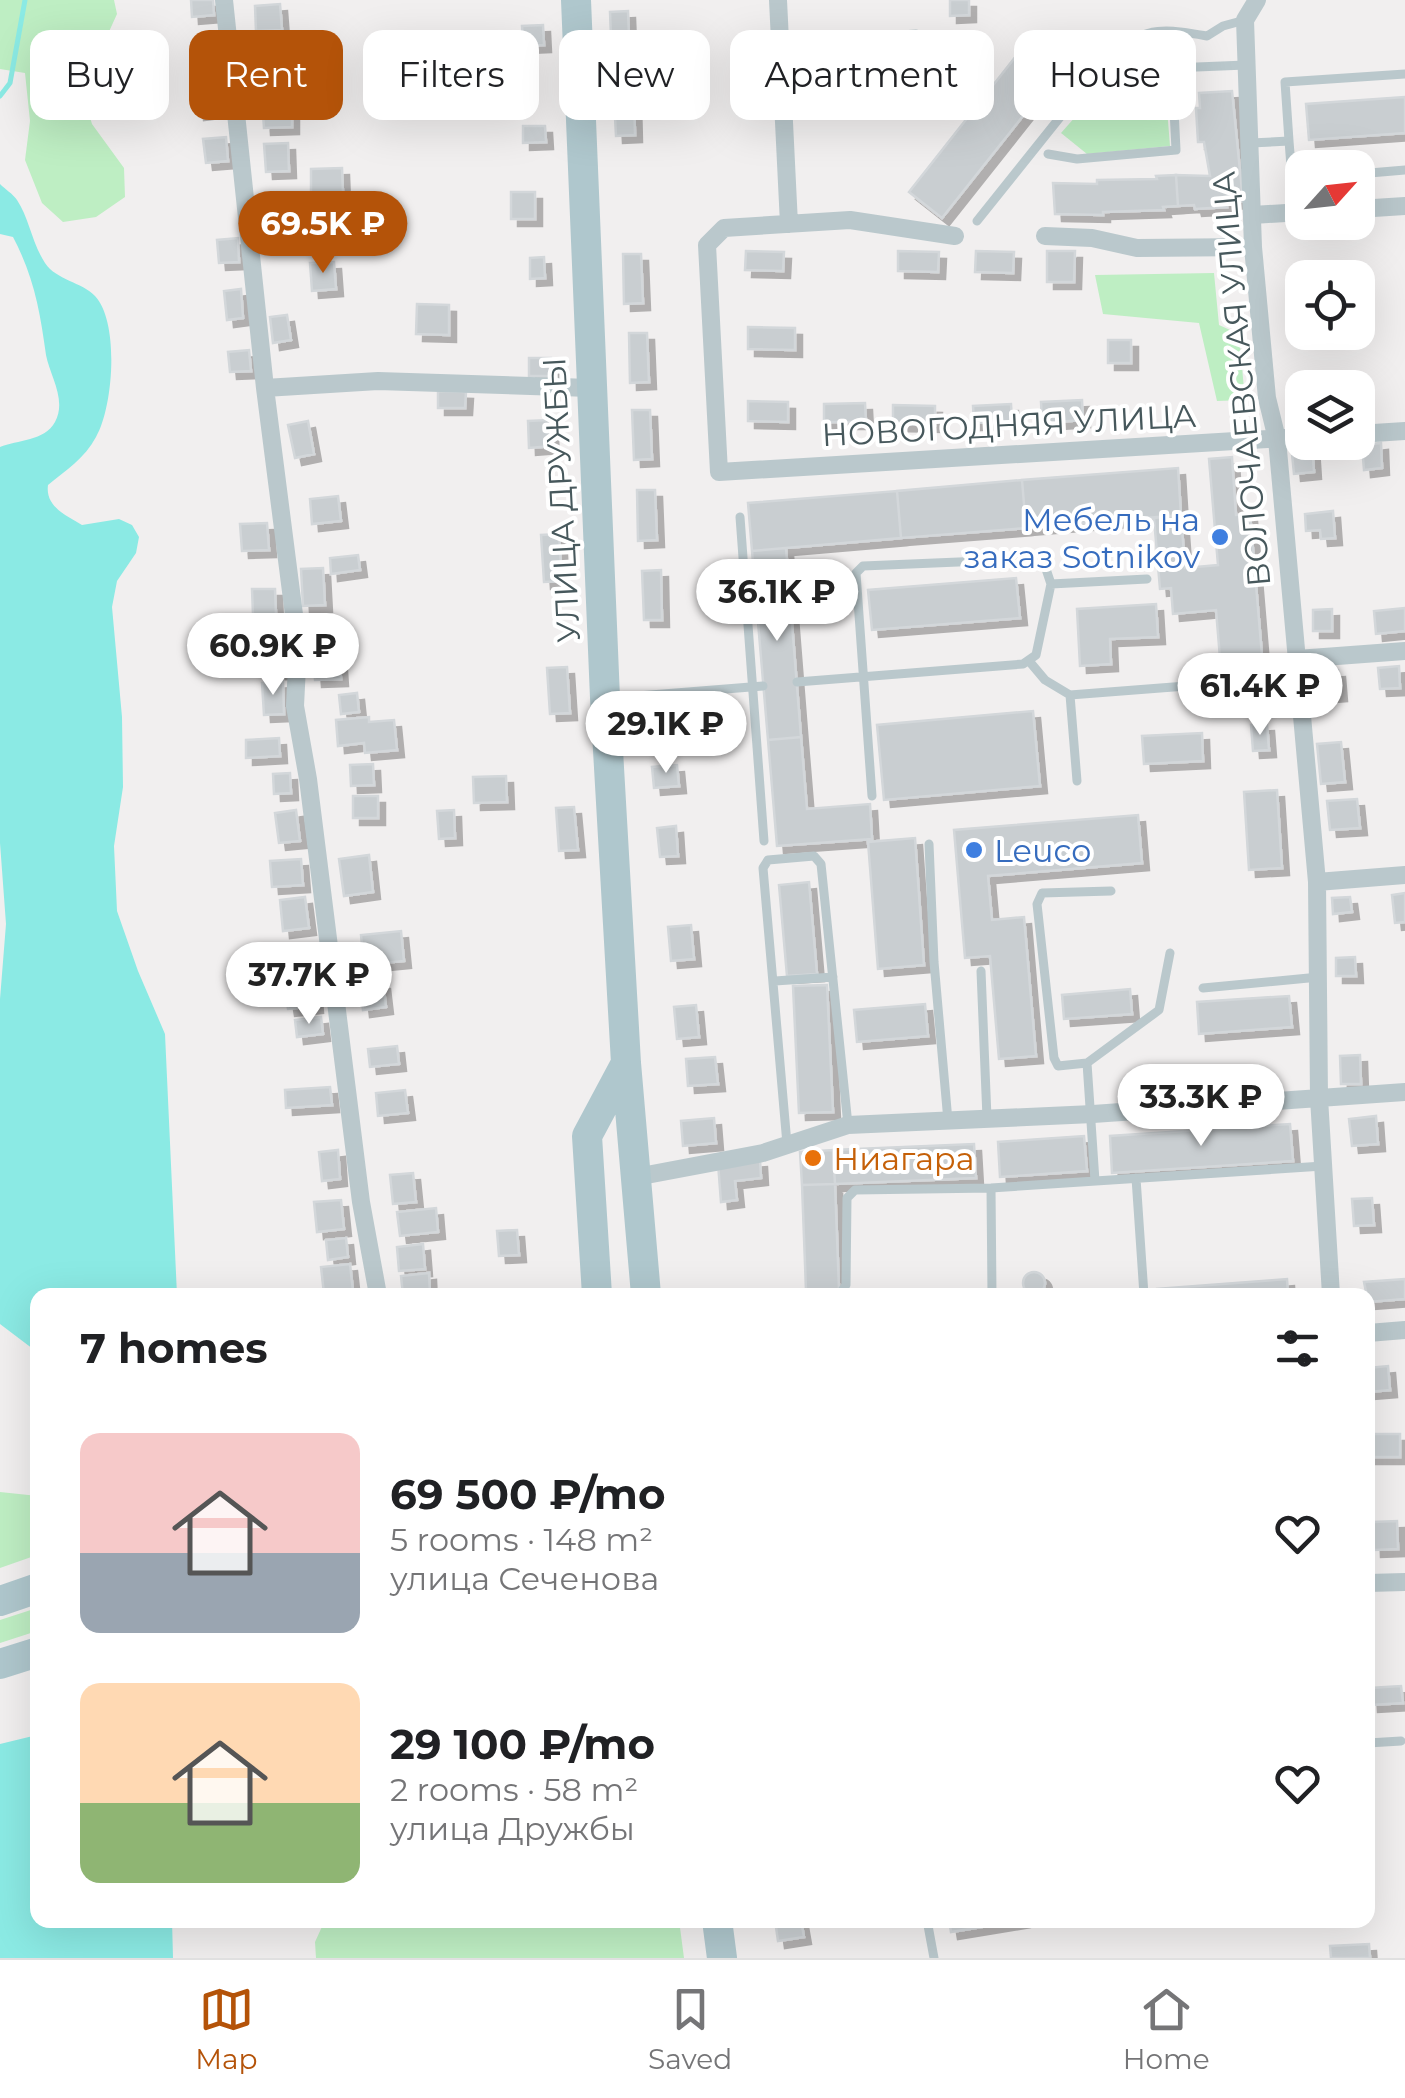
<!DOCTYPE html>
<meta charset="utf-8">
<style>
:root{--surface:#fff;--page:#f6f6f6;--text:#202124;--muted:#757577;--line:#e0e0e0;--accent:#b45309}
body{margin:0;font-family:Montserrat,sans-serif;background:var(--page);color:var(--text);height:100vh;display:flex;flex-direction:column;font-size:38px;white-space:nowrap}
*{box-sizing:border-box;margin:0}
p{font-size:32px;color:var(--muted)}
.icon{flex:none;width:55px;height:55px;fill:none;stroke:currentColor;stroke-width:2;stroke-linecap:round;stroke-linejoin:round}
.map{position:relative;flex:1;overflow:hidden}
.side{position:absolute;left:30px;top:1288px;width:1345px;height:640px;display:flex;flex-direction:column;background:var(--surface);border-radius:20px;box-shadow:0 10px 40px #0002}
.side>*{flex:none}
.banner{position:absolute;left:30px;top:30px;width:1345px;height:90px;display:flex;gap:20px}
.needle{width:65px;rotate:63deg}
.tools{position:absolute;left:1285px;top:150px;display:grid;gap:20px}
.tools a{display:grid;place-items:center;width:90px;height:90px;border-radius:20px;background:var(--surface);box-shadow:0 10px 40px #0002;font-size:50px}
.price{position:absolute;translate:-50% -85px;padding:0 22px;border-radius:35px;background:#fff;color:#222;font-size:32px;line-height:65px;filter:drop-shadow(0 2px 5px #0008)}
.price::after{content:'';position:absolute;left:50%;top:60px;width:30px;height:22px;margin-left:-15px;background:inherit;clip-path:polygon(0 0,100% 0,50% 100%)}
.price.on{background:var(--accent);color:#fff}
ul{padding:0;list-style:none}
li{display:flex;align-items:center;gap:30px;height:250px;padding:0 50px}
li span{display:grid;place-items:center;flex:none;width:280px;height:200px;border-radius:20px;color:#555}
li>.icon{margin-inline-start:auto}
span .icon{width:120px;height:120px;fill:#fffc;stroke-width:1}
li b{font-size:42px}
h2{display:flex;justify-content:space-between;align-items:center;height:120px;padding:0 50px;font-size:42px}
.pill{padding:0 35px;border-radius:20px;background:var(--surface);box-shadow:0 10px 40px #0002;font-size:35px;line-height:90px}
.pill.on{background:var(--accent);color:#fff}
.tabs{display:flex;justify-content:space-around;align-items:center;height:140px;border-top:2px solid var(--line);background:var(--surface);font-size:28px;color:var(--muted)}
.tabs a{display:grid;justify-items:center;gap:5px}
.tabs .on{color:var(--accent)}
.map>svg:first-child{display:block}
</style>
<div class="map">
<svg width="1405" height="1958" viewBox="0 0 1405 1958">
<defs>
<filter id="shadow"><feDropShadow dx="7" dy="7" stdDeviation="0" flood-color="#0004"/></filter>
</defs>
<rect width="100%" height="100%" fill="#f1efef"/>
<!-- green -->
<path fill="#beeec3" d="M0 0H114L117 14 82 91 92 124 124 168 125 197 96 217 63 222 42 203 25 160 30 121 25 73 0 69Z
M1099 90 1112 100 1166 96 1170 146 1087 154 1061 133Z
M1214 273 1219 325 1239 334 1245 400 1217 401 1199 323 1103 314 1095 275Z
M0 1492 38 1496 37 1555 0 1568Z
M37 1608V1631L0 1643V1620Z
M325 1920H679L684 1958H316L315 1942Z"/>
<!-- water -->
<path fill="#8beae4" d="M0 184C5 189 13 194 17 200 29 218 32 243 45 263 56 280 82 282 95 296 120 323 113 408 96 437 85 458 65 471 48 485 45 507 66 515 82 525L119 519 132 525 139 537 136 553 117 581 112 607 122 717 123 787 114 846 117 911 138 971 165 1034 177 1295H38L37 1352 0 1324V999L6 924 0 843V447C17 440 45 441 55 422 67 400 50 376 46 355 40 311 34 277 13 237L0 234Z
M37 1735 38 1920H172L173 1958H0V1744Z"/>
<g fill="none" stroke-linecap="round" stroke-linejoin="round">
<!-- stream -->
<path stroke="#8beae4" stroke-width="5" d="M0 96 10 83 25 0"/>
</g>
<!-- building -->
<path fill="#c9ced1" stroke="#d3d7da" stroke-width="2.5" filter="url(#shadow)" d="M191 0H213L214 15 192 17Z
M950 0H969V15L950 16Z
M280 4 282 30 256 31 255 6Z
M628 11 629 37H611L610 12Z
M543 25 544 45 523 46 522 26Z
M1031 37 1065 63 942 218 909 192Z
M296 57 297 85 262 86 260 59Z
M218 74 222 110 197 113 193 76Z
M1135 80 1136 96 1114 97 1113 81Z
M1232 91 1243 201 1226 202 1227 207 1195 209 1194 205 1178 206 1176 175 1210 176 1204 142H1198L1196 108H1200L1199 93Z
M614 97H634L635 135 616 136Z
M1405 97V133L1309 140 1306 104Z
M292 112V127L264 128 263 113Z
M523 126H545L546 142 523 143Z
M226 137 228 161 206 163 203 139Z
M288 143 289 171 266 172 264 144Z
M342 168 343 194 311 195V169Z
M1176 175 1178 206 1163 207 1164 210 1103 212V215L1055 214 1053 183 1097 184V180L1157 179 1156 176Z
M511 192H535V219H511Z
M303 223 304 241 269 242V224Z
M238 238 239 262 219 263 217 240Z
M746 251 784 252 783 271 745 270Z
M898 251 939 252 938 272 898 271Z
M976 251 1014 252 1013 273 975 272Z
M1047 251H1075L1074 282H1047Z
M623 254H641L643 303 624 304Z
M544 257 545 278 530 279V258Z
M334 262 336 289 312 291 310 263Z
M241 289 243 318 227 320 224 291Z
M417 304 449 305V335L416 334Z
M287 315 291 340 273 343 270 317Z
M748 327 795 328V350L748 349Z
M629 333H647L649 382 630 383Z
M1108 340H1131V363H1108Z
M249 350 251 371 230 372 228 352Z
M529 358H551V376H529Z
M438 391 466 392 465 408H438Z
M1082 400 1083 420 1042 423 1041 402Z
M748 401 788 402V422L748 421Z
M865 403 866 422H824V404Z
M1011 404 1012 421 974 423 973 406Z
M893 405 935 406V425L893 424Z
M632 410H650L652 459 634 460Z
M550 420 552 446 529 448 528 421Z
M308 421 314 454 295 458 288 425Z
M1312 442 1314 472 1294 474 1291 444Z
M1381 443 1382 468 1364 470 1362 445Z
M1232 457 1236 515 1250 514 1265 691 1223 694 1216 610 1173 614 1171 588 1160 589 1154 518 1181 515 1185 568 1218 565 1209 459Z
M1178 468 1181 515 1026 528 1022 480Z
M1022 480 1026 528 901 538 897 491Z
M637 490H655L657 540 638 541Z
M897 491 901 538 752 551 748 503Z
M338 496 341 521 312 524 310 499Z
M1333 511 1335 538 1321 539 1320 530 1306 531 1305 514Z
M267 523 269 550 242 551 240 524Z
M559 534 562 581 544 582 541 535Z
M786 548 801 737 768 740 752 551Z
M358 555 360 570 331 574 330 558Z
M323 568 325 605 303 606 301 569Z
M661 570 662 620H644L642 571Z
M1016 578 1020 618 872 630 868 590Z
M252 589H275L276 615H253Z
M1156 604 1158 637 1110 639 1111 664 1080 666 1077 609Z
M1405 608V631L1376 634 1374 611Z
M1332 609V631H1313V610Z
M343 626 346 651 321 654 318 628Z
M280 650 281 672 263 673 262 651Z
M340 664 341 679 315 680 314 666Z
M1399 666 1400 688 1380 689 1378 668Z
M567 667 570 713 550 714 547 668Z
M1338 670 1340 694 1316 696 1314 672Z
M283 681 284 714 264 715 262 683Z
M357 693 359 712 341 714 339 695Z
M1033 711 1040 786 884 800 877 725Z
M369 717V722L394 720 397 750 365 753 364 743 338 746 336 720Z
M677 721 678 739 653 741 652 723Z
M1267 724 1269 750 1253 751 1251 725Z
M1202 733 1203 761 1144 764 1142 736Z
M801 737 807 809 870 804 872 839 777 846 768 740Z
M279 738 280 756 246 758V740Z
M1341 742 1345 782 1321 784 1317 744Z
M373 764 374 785 351 786 350 765Z
M677 765 679 786 654 788 652 767Z
M290 773 291 793 274 794 273 774Z
M506 776 507 802 474 803 473 777Z
M1277 790 1282 868 1249 870 1244 792Z
M353 796H378V818H353Z
M1357 799 1360 828 1330 830 1327 801Z
M574 807 578 850 559 851 556 808Z
M296 810 300 841 279 843 275 813Z
M454 810 455 838 439 839 437 811Z
M1138 815 1142 863 988 876 992 920 1024 917 1036 1056 999 1059 990 956 965 958 954 830Z
M676 826 678 856 660 857 657 828Z
M915 838 924 965 878 969 868 842Z
M369 855 373 892 344 896 339 859Z
M301 859 303 885 272 887 270 861Z
M809 882 817 974 787 976 779 885Z
M1405 893V922L1395 923 1392 895Z
M305 897 309 928 283 931 280 900Z
M1350 897 1352 912 1333 914 1332 898Z
M691 925 694 959 671 961 668 927Z
M401 931 404 961 364 965 361 935Z
M311 948 314 975 292 978 289 951Z
M1355 957 1356 976H1336V958Z
M383 982 386 1007 363 1010 360 984Z
M827 985 833 1112 799 1113 793 986Z
M1130 989 1132 1014 1064 1019 1062 995Z
M315 993 316 1006 288 1009 286 996Z
M1289 996 1292 1027 1199 1034 1197 1002Z
M925 1004 928 1036 857 1042 854 1010Z
M696 1005 699 1037 677 1039 674 1007Z
M321 1017 323 1034 297 1037 295 1020Z
M397 1046 399 1064 370 1067 368 1049Z
M1360 1055 1361 1084H1341L1340 1056Z
M715 1057 718 1084 688 1086 686 1059Z
M330 1087 332 1105 286 1108 285 1090Z
M405 1090 408 1113 378 1116 376 1093Z
M1376 1116 1378 1144 1352 1146 1349 1119Z
M714 1118 716 1143 683 1146 681 1121Z
M1290 1124 1293 1161 1112 1173 1110 1136Z
M1084 1136 1087 1171 1000 1177 998 1142Z
M974 1144 976 1178 835 1184 833 1150Z
M338 1150 340 1179 322 1181 319 1152Z
M833 1150 835 1184 802 1185 800 1152Z
M760 1160 761 1178 735 1181 737 1200 721 1202 718 1163Z
M413 1173 416 1202 393 1204 390 1175Z
M835 1184 839 1289 806 1290 802 1185Z
M1372 1198 1374 1225 1354 1226 1352 1199Z
M341 1200 344 1229 317 1232 314 1202Z
M436 1208 438 1232 400 1236 397 1212Z
M517 1230 519 1255 499 1256 497 1231Z
M346 1238 348 1257 328 1260 326 1240Z
M423 1244 425 1269 399 1271 397 1247Z
M350 1264 353 1291 324 1294 321 1267Z
M1023 1283a11 11 0 1 1 22 0a11 11 0 1 1-22 0Z
M429 1273 430 1294 403 1295 401 1276Z
M1287 1279 1288 1295H1157V1289Z
M1405 1279V1299L1368 1302 1364 1282Z
M1388 1366 1390 1390 1368 1392V1368Z
M1368 1434H1400V1457H1369Z
M1397 1521 1398 1549 1374 1550 1373 1522Z
M1401 1686 1403 1703 1371 1705 1370 1688Z
M775 1920H801L804 1937 778 1941Z
M949 1920H1024L951 1932Z
M1369 1944 1370 1958H1331L1330 1946Z"/>
<g fill="none" stroke-linecap="round" stroke-linejoin="round">
<!-- service -->
<path stroke="#bac8cc" stroke-width="9" d="M780 43 916 34
M1101 67 1172 68
M1289 141 1292 179 1302 178
M1251 143 1289 141 1285 82 1405 74
M1048 154 1077 159 1176 150 1172 68 1246 65
M1358 174 1405 170
M977 221 1113 51C1148 26 1166 29 1207 36L1223 26 1245 20
M740 517 764 841
M1029 661 1045 680 1070 695 1212 684
M797 682 1023 664 1036 655 1051 584 1147 579
M1070 695 1077 781
M613 698 763 686
M872 796 856 573 863 566 1027 559H1037L1046 569 1051 584
M929 844 934 962 948 1121
M981 971 987 1118
M775 981 833 977
M1203 988 1319 977
M1087 1063 1058 1066 1054 1058 1037 904 1042 893 1111 891
M787 1144 763 868 768 860 814 856 821 864 848 1125
M1136 1178 1144 1295
M1095 1181 1087 1063 1159 1010 1170 953
M991 1188 992 1295
M839 1295 846 1285 847 1198 855 1190 991 1188 1323 1166
M1368 1743 1401 1741
M927 1920 934 1958"/>
<!-- minor -->
<path stroke="#bac8cc" stroke-width="18" d="M224 0 265 388 298 646 295 706 308 779 361 1202 378 1295
M778 0 789 224
M1257 0 1245 20 1253 247 1267 398 1277 439 1317 882 1319 1098 1331 1295
M1358 209 1405 206
M1253 215 1302 212
M955 236 850 220 724 228 707 245 719 472 1302 437
M1045 236 1092 238 1137 248 1253 247
M265 388 378 381 590 388
M1358 434 1405 431
M1297 659 1405 651
M1317 882 1405 875
M636 1177 763 1153 848 1125 1093 1114 1405 1092
M1368 1333 1405 1330
M1368 1583 1405 1582"/>
<!-- primary -->
<path stroke="#afc7cd" stroke-width="30" d="M576 0 605 698 626 1063 646 1295
M597 1295 587 1136 626 1063
M0 1601 38 1588
M0 1664 38 1652
M717 1920 722 1958"/>
</g>
<!-- markers -->
<g fill="#3f7fe0" stroke="#fff" stroke-width="4">
<circle cx="1220" cy="537" r="10"/>
<circle cx="974" cy="850" r="10"/>
</g>
<circle fill="#e8710a" stroke="#fff" stroke-width="4" cx="813" cy="1158" r="10"/>
<g text-anchor="middle" dominant-baseline="central" stroke-width="8" stroke-linejoin="round" paint-order="stroke">
<!-- street labels -->
<g font-size="32" fill="#47585c" stroke="#fff">
<text transform="translate(1241 379) rotate(-95)">ВОЛОЧАЕВСКАЯ УЛИЦА</text>
<text transform="translate(1009 425) rotate(-3)">НОВОГОДНЯЯ УЛИЦА</text>
<text transform="translate(561 500) rotate(-93)">УЛИЦА ДРУЖБЫ</text>
</g>
<!-- shop labels -->
<g font-size="32" fill="#366cbe" stroke="#fff" text-anchor="end">
<text x="1200" y="519">Мебель на<tspan x="1200" dy="37">заказ Sotnikov</tspan></text>
<text x="994" y="850" text-anchor="start">Leuco</text>
</g>
<!-- food labels -->
<g font-size="32" fill="#c56008" stroke="#fff" text-anchor="start">
<text x="833" y="1158">Ниагара</text>
</g>
</g>
</svg>
<div class="tools">
<a><svg class="needle" viewBox="-14 -14 28 28"><path d="M0-13l5 13h-10z" fill="#e53935"/><path d="M0 13l5-13h-10z" fill="#757577"/></svg></a>
<a><svg class="icon" aria-label="locate" viewBox="0 0 24 24"><circle cx="12" cy="12" r="6"/><path d="M12 2v4M12 18v4M2 12h4M18 12h4"/></svg></a>
<a><svg class="icon" aria-label="layers" viewBox="0 0 24 24"><path d="M12 4l9 5-9 5-9-5zM3 14l9 5 9-5"/></svg></a>
</div>
<b class="price on" style="left:323px;top:276px">69.5K ₽</b>
<b class="price" style="left:777px;top:644px">36.1K ₽</b>
<b class="price" style="left:273px;top:698px">60.9K ₽</b>
<b class="price" style="left:1260px;top:738px">61.4K ₽</b>
<b class="price" style="left:666px;top:776px">29.1K ₽</b>
<b class="price" style="left:309px;top:1027px">37.7K ₽</b>
<b class="price" style="left:1201px;top:1149px">33.3K ₽</b>
<div class="banner">
<a class="pill">Buy</a>
<a class="pill on">Rent</a>
<a class="pill">Filters</a>
<a class="pill">New</a>
<a class="pill">Apartment</a>
<a class="pill">House</a>
</div>
<section class="side">
<h2>7 homes<svg class="icon" aria-label="filters" viewBox="0 0 24 24"><path d="M4 7h16M4 17h16"/><circle cx="9" cy="7" r="2"/><circle cx="15" cy="17" r="2"/></svg></h2>
<ul>
<li><span style="background:linear-gradient(#f6c9c9 60%,#9aa5b1 0)"><svg class="icon" aria-label="home" viewBox="0 0 24 24"><path d="M3 11l9-7 9 7M6 9v11h12V9"/></svg></span><div><b>69 500 ₽/mo</b><p>5 rooms · 148 m²</p><p>улица Сеченова</p></div><svg class="icon" aria-label="heart" viewBox="0 0 24 24"><path d="M12 20l-8-8c-3-5 5-10 8-4 3-6 11-1 8 4z"/></svg></li>
<li><span style="background:linear-gradient(#ffd9b3 60%,#8fb573 0)"><svg class="icon" aria-label="home" viewBox="0 0 24 24"><path d="M3 11l9-7 9 7M6 9v11h12V9"/></svg></span><div><b>29 100 ₽/mo</b><p>2 rooms · 58 m²</p><p>улица Дружбы</p></div><svg class="icon" aria-label="heart" viewBox="0 0 24 24"><path d="M12 20l-8-8c-3-5 5-10 8-4 3-6 11-1 8 4z"/></svg></li>
</ul>
</section>
</div>
<nav class="tabs">
<a class="on"><svg class="icon" aria-label="map" viewBox="0 0 24 24"><path d="M3 6l6-2 6 2 6-2v14l-6 2-6-2-6 2zM9 4v14M15 6v14"/></svg>Map</a>
<a><svg class="icon" aria-label="saved" viewBox="0 0 24 24"><path d="M7 4h10v16l-5-4-5 4z"/></svg>Saved</a>
<a><svg class="icon" aria-label="home" viewBox="0 0 24 24"><path d="M3 11l9-7 9 7M6 9v11h12V9"/></svg>Home</a>
</nav>
